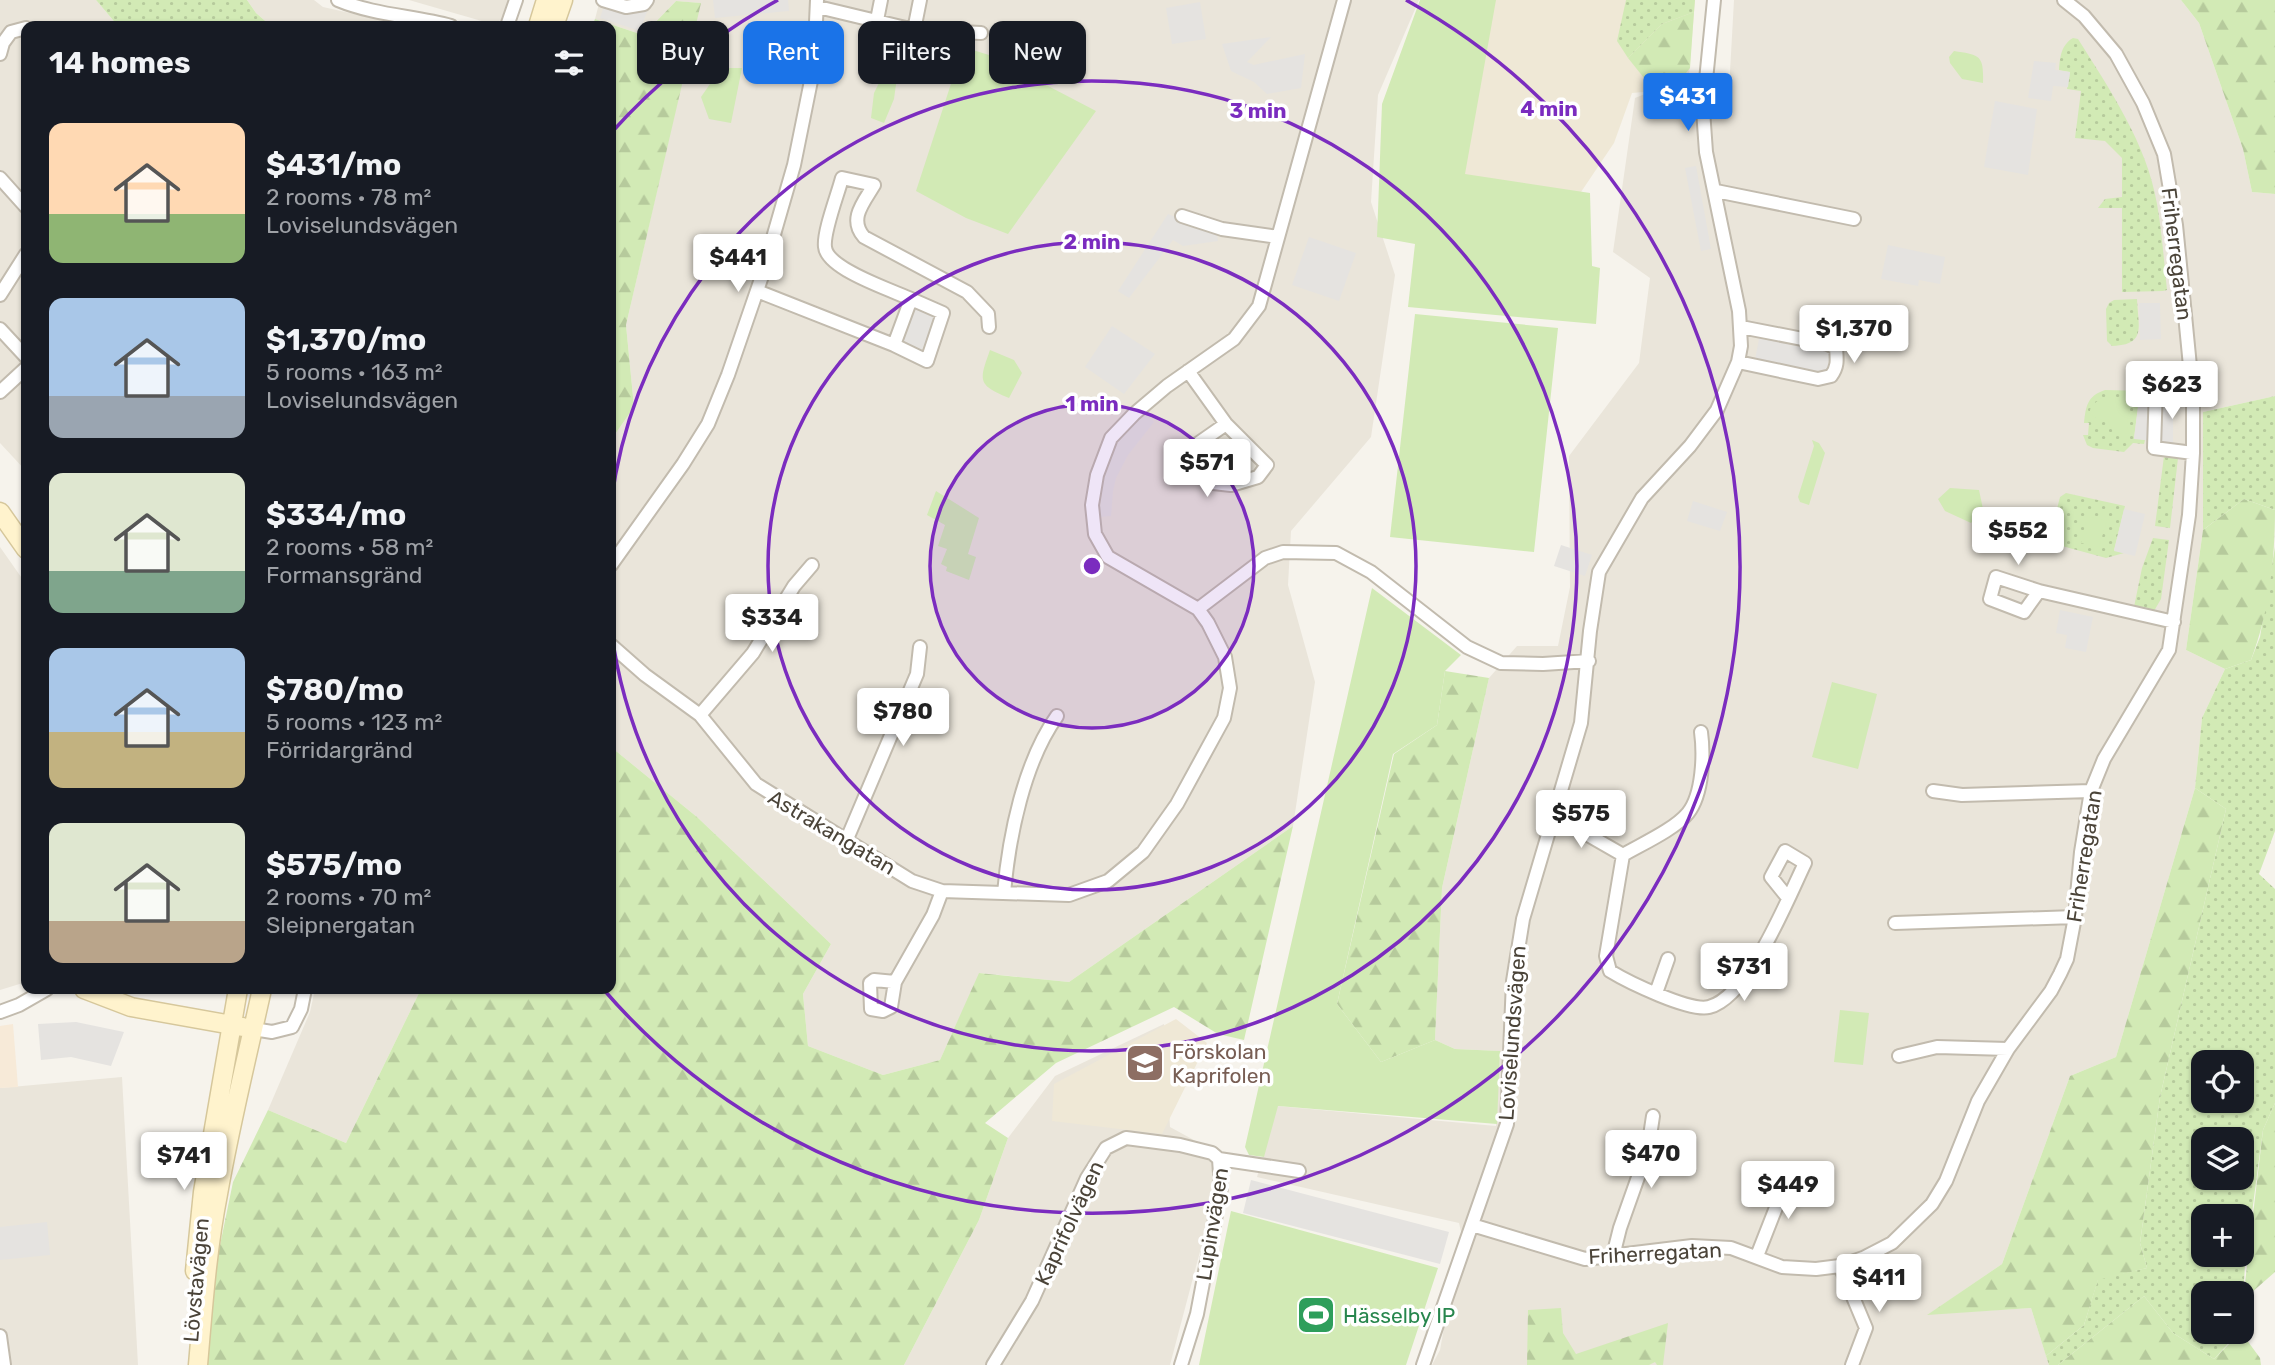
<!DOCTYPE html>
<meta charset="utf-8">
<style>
:root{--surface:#171b24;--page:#20242c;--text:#f1f3f6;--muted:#9ea1a6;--accent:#1a73e8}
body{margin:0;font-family:Rubik,sans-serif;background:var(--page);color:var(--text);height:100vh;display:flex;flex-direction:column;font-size:26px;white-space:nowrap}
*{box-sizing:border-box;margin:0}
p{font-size:23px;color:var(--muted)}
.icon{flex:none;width:38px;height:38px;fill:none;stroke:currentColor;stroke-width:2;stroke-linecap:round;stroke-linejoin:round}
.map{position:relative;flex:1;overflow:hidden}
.details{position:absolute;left:21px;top:21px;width:595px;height:973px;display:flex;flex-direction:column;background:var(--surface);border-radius:14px;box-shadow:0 2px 5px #0004}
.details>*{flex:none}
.hud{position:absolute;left:637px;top:21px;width:665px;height:63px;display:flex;gap:14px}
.tools{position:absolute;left:2191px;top:1050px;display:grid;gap:14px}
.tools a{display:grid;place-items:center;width:63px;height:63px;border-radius:14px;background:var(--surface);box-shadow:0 2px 5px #0004;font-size:35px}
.price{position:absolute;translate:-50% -60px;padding:0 16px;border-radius:7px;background:#fff;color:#222;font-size:23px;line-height:46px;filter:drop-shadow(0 2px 4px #0008)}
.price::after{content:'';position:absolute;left:50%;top:42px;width:21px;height:16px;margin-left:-10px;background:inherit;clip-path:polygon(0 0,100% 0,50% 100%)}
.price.on{background:var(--accent);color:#fff}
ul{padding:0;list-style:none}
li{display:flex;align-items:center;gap:21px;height:175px;padding:0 28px}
li span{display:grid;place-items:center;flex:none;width:196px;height:140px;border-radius:14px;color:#555}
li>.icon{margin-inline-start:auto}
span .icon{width:84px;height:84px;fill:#fffc;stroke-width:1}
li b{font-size:30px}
h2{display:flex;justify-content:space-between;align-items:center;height:84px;padding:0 28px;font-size:30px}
.chip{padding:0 24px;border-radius:14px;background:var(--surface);box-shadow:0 2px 5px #0004;font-size:24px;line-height:63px}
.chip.on{background:var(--accent);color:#fff}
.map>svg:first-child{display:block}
</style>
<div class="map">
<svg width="2275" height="1365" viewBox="0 0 2275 1365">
<defs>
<pattern id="grass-dots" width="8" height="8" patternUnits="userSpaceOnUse" patternTransform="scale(1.75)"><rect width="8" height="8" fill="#d2eab5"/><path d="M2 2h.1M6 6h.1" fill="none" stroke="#b6ca9c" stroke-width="1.8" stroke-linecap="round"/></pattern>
<pattern id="forest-firs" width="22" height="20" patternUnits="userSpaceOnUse" patternTransform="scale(1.75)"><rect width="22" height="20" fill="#d2eab5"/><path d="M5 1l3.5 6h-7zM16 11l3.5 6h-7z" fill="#b6ca9c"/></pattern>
</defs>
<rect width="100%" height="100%" fill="#f6f3ec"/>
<!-- residential -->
<path fill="#eae5da" d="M0 0H96L118 26H26V471L0 443Z
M247 0H314L323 7 399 24 398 26H271L256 13Z
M409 0H508L501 20 492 24Z
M600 0H1419L1378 95 1371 202 1395 275 1371 437 1291 531 1288 585 1315 682 1293 826 1069 982 980 973 940 1060 883 1075 808 1046 803 994 831 944 697 817 611 747V440L634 407 626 325 700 3 676 1 643 35 595 19Z
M1734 0H2181L2199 23 2243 149 2252 192 2275 194V396L2203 412V530L2186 650 2225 669 2202 718 2195 788 2116 1057 2070 1076 2002 1264 1929 1314 2031 1308 2049 1365H1432L1440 1350 1448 1306 1467 1258 1459 1223 1257 1177 1277 1106 1496 1126 1500 1051 1455 1049 1435 1040 1442 888 1489 678 1517 646H1558L1570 587 1569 456 1639 363 1650 278 1613 252 1635 98 1645 94 1729 90Z
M0 547 26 584V982L0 990Z
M315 989H421L346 1143 268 1110 310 1012Z
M1164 1024 1170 1127 1225 1157 1170 1365H904L979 1220 1008 1138 1055 1076Z
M122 1077 138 1365H0V1088Z"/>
<!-- commercial -->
<path fill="#f7ead8" d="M13 1024 18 1087 0 1088V1026Z"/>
<!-- education -->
<path fill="#efe8d6" d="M1478 0H1695L1688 88 1632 93 1614 143 1579 195 1443 181Z
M1176 1019 1207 1043 1162 1134 1052 1121 1054 1084Z"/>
<!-- grass -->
<path fill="url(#grass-dots)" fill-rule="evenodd" d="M96 0H247L256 13 271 26H118Z
M1626 0H1695L1694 12 1662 24 1628 58 1617 41Z
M2073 38 2078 39C2110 90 2147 144 2157 204 2162 232 2164 262 2167 290L2163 291 2122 292V208H2098L2105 199 2122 197V158L2105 141 2075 138 2081 91 2067 89 2070 72 2059 70C2060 57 2061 45 2073 38Z
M2137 299C2138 327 2147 345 2112 346L2107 341 2106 309 2109 303 2114 300Z
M2105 390 2150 391V400L2139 399 2134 438 2145 440 2144 444 2133 443 2124 452 2093 448 2087 445 2083 435H2088L2089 423H2084C2086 406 2087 396 2105 390Z
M2275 396V510L2244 499 2203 530V412Z
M2164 456 2178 458 2170 528 2155 526Z
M2066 493 2125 506 2114 550 2124 553 2106 558 2051 543 2049 540 2060 497Z
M2153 538 2169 540 2161 599 2154 611 2134 607 2142 568Z
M2275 547V831L2259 874 2275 889V1103L2263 1130 2245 1265 2242 1313V1293H2203V1332H2239L2214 1359 2173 1333 2144 1296 2058 1365H2049L2046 1356 2084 1325 2098 1279 2147 1268 2140 1243 2160 1097 2226 809 2195 788 2202 718 2225 669 2251 660 2260 637ZM2203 1062H2242V1101H2203ZM2203 1139H2242V1178H2203ZM2203 1216H2242V1255H2203Z"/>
<!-- forest -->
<path fill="url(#forest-firs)" d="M2181 0H2275V194L2252 192 2243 149 2199 23Z
M676 1 701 3 626 325 634 407 611 440V26H592L595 19 643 35Z
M1694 12 1690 68 1686 73 1644 78 1628 58 1662 24Z
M2244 499 2275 510C2275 560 2269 613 2251 660L2225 669 2186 650 2203 530Z
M1445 671 1489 678 1442 888 1435 1040 1381 1062 1337 1004 1394 754 1437 725Z
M611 747 697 817 831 944 803 994 808 1046 883 1075 940 1060 979 973 1069 982 1293 826 1244 1040 1218 1034 1174 1007 1056 1063 985 1123 1008 1138 979 1220 904 1365H204L211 1289 233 1182 268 1110 346 1143 421 989H611Z
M2195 788 2226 809 2160 1097 2140 1243 2147 1268 2098 1280 2084 1325 2046 1356 2031 1308 1927 1315 2002 1264 2070 1076 2116 1057Z
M2275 1103V1272L2243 1300 2263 1130Z
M2144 1296 2173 1333 2214 1359 2241 1332 2260 1358 2261 1365H2058Z
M1561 1308 1563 1333 1576 1354 1668 1323 1663 1365H1657L1655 1362 1649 1365H1527L1528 1310Z"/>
<!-- park -->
<path fill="#d2eab5" d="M1420 0H1496L1465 174 1590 193 1592 266 1600 268 1596 324 1408 307 1415 244 1377 237 1382 104Z
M963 47 989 55 1096 111 1008 234 966 218 916 191Z
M1954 51C1980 55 1984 55 1983 83L1962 79 1950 63 1949 57Z
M721 68H742L731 123 709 119 701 97Z
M884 73 897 77 894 99 884 123 871 118 874 93Z
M1415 314 1558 328 1534 552 1390 537Z
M990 350 1014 360 1022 373 1009 398C977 385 979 381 990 350Z
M2104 397 2129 398 2127 434 2113 432 2108 421C2083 418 2086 407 2104 397Z
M1812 440 1819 443 1825 453 1809 505 1800 502 1798 497 1814 446Z
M1950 488 1979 490 1983 509 1971 523 1945 511 1938 499Z
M936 491 979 518 968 554 976 557 969 580 946 571 947 567 941 564 947 549 938 546 945 525 927 515Z
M2087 517 2107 520 2099 547 2081 543Z
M1372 588 1461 655 1445 671 1437 725 1393 754 1337 1004 1381 1062 1435 1040 1455 1049 1500 1051 1497 1124 1278 1106 1264 1157 1249 1155 1245 1147Z
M1832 682 1877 694 1858 769 1812 757Z
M1840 1010 1869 1013 1863 1065 1834 1062Z
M1231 1211 1438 1268 1406 1365H1199Z"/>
<!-- parking -->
<path fill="#e5e3e0" d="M606 0H620L648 9 640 31 600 18Z
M713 0H788L789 11 715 18Z
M1200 2 1206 39 1172 44 1166 8Z
M1271 37 1247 62 1254 65 1305 54 1301 88 1267 94 1254 82 1231 71 1222 44Z
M2034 61 2056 63 2055 70 2070 72 2068 87 2053 86 2051 101 2028 98Z
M1995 101 2037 109 2028 175 1984 167Z
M1696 166 1711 249 1701 251 1685 168Z
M1168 214 1217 233 1218 241 1183 246 1173 240 1129 298 1118 291Z
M1309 237 1356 253 1339 301 1292 285Z
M1888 245 1945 257 1940 284 1919 280 1918 286 1881 279Z
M2139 303H2160L2161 339 2140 340Z
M914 306 936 315 920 355 899 346Z
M1112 326 1155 354 1124 394 1085 367Z
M1761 328 1832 341 1825 383 1753 371Z
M2139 399 2173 401V443L2134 439Z
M1145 411 1154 422 1128 455 1116 478 1113 491 1111 516 1099 517 1104 474 1115 447 1129 426Z
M1693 501 1727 512 1720 531 1687 521Z
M2124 509 2145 514 2135 556 2114 551Z
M1561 545 1592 555 1585 576 1554 566Z
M2060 610 2093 617 2086 652 2065 648 2067 635 2056 633Z
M76 1022 124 1032 111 1066 71 1057 41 1060 38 1024Z
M1251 1180 1449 1232 1440 1264 1243 1213Z
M47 1222 50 1255 0 1260V1227Z"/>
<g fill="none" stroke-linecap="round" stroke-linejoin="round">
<defs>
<path id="street" d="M338 0C374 15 414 16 451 26
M603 0 626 7 644 4 647 0
M818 7 914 30 981 33
M877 20 881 0
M507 26 516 0
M914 30 920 0
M0 54 3 43 11 32 26 28
M0 178 26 207
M1716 191 1854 219
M1182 216 1222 229 1278 237
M757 291 894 345 927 361 943 313 911 299 894 345
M0 295 26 254
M911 299C891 290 827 269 825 247 823 232 838 194 842 178L874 185C864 202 848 219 864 237L967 292 988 314 989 327
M0 329 26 357
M1738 362 1818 379 1831 376C1838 367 1837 360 1836 348L1828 344 1741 327
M1188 371 1226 424 1193 447 1184 466 1213 483 1231 485 1258 477 1267 465 1226 424
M2192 387H2156L2154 448 2193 453
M0 392 26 368
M611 565 683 464 708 424 728 375 762 276 794 165 814 66 817 0
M2039 591 2024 612 1990 599 1996 577 2039 591 2174 622
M1198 609 1265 558 1283 552 1336 553 1371 572 1467 647 1501 663 1543 664 1589 661
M611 645 645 675 700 715 756 784 912 881 942 891 1069 895 1108 881 1143 852 1177 804 1224 718 1230 688 1225 657 1208 623 1198 609 1108 557 1095 534 1092 505 1097 475 1111 438 1134 414 1167 386 1234 339 1259 306 1344 0
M700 715 753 653 794 586 812 565
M1933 791 1962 795 2091 791
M1555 816 1623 855
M847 839 917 674 920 647
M1623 855 1606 956 1610 971C1628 982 1690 1012 1709 1007 1749 997 1788 898 1805 863L1785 851 1771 877 1788 898
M1623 855C1642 844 1675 829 1688 813 1703 794 1704 754 1701 732
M1004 893C1009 836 1024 762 1057 716
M1895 923 2075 917
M895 982 874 980 870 983 871 1009 883 1011 891 1007 895 982 933 915 942 891
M1656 993 1668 959
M0 1012 19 1005 47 989
M253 1029 272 1032 292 1027 301 1009 305 989
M1899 1056 1937 1047 2008 1049
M1472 1225 1585 1259 1692 1246 1731 1248 1782 1267 1816 1269 1840 1266 1863 1258 1892 1243 1932 1204 1946 1181 1978 1101 2008 1049 2051 991 2060 974 2067 959 2075 917 2081 852 2091 791 2104 759 2169 650 2189 515 2193 453V397L2185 315 2176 225 2164 154 2143 103 2116 54 2084 16 2064 0
M1613 1256 1620 1228 1648 1149 1653 1116
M1757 1256 1777 1205 1779 1177
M1840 1266 1866 1328 1852 1365
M0 1336 4 1365
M993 1365 1032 1301 1087 1178 1106 1148 1126 1138 1180 1145 1212 1153 1219 1159 1299 1171
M1181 1365 1197 1314 1221 1188 1219 1159
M1423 1365 1507 1124 1513 981 1523 919 1581 723 1590 631 1599 572 1642 498 1690 446 1717 410 1738 362 1741 346 1739 311 1706 152 1703 110 1714 0"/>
<path id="secondary" d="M538 26 546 0
M554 26 563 0
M0 512 26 549
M84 989 131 1007 243 1027
M195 1271 203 1192 238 989
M198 1365C203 1308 207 1250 218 1194 230 1125 247 1057 262 989"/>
</defs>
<!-- street casing -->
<use href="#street" stroke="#c2bbae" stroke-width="16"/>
<!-- secondary casing -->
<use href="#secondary" stroke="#d6c79b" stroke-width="21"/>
<!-- street -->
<use href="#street" stroke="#fff" stroke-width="12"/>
<!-- secondary -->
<use href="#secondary" stroke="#fff3cd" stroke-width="18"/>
</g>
<!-- distance rings -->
<circle cx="1092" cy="566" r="162" fill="#7b2cbf" fill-opacity=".12"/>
<g fill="none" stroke="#7b2cbf" stroke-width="3.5">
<circle cx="1092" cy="566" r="162"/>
<circle cx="1092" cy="566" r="324"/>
<path d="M611 503A485 485 0 1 1 611 629"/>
<path d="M611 133A647 647 0 0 1 778 0M1406 0A647 647 0 1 1 604 990"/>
</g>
<!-- icons -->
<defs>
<symbol id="school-square" viewBox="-11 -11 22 22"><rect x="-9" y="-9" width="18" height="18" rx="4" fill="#8d6e63" stroke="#fff"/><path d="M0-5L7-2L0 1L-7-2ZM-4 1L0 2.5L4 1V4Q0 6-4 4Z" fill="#fff"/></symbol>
<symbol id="stadium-square" viewBox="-11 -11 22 22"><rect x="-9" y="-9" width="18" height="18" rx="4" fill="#2e9e5b" stroke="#fff"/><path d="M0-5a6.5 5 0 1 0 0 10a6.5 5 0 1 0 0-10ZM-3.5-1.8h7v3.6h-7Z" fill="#fff"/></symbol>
</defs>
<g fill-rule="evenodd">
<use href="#school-square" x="1123" y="1041" width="44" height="44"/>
<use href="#stadium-square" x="1294" y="1293" width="44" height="44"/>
</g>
<g text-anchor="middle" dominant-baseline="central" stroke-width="7" stroke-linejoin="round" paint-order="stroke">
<!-- street labels -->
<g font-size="21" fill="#4b4439" stroke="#fff">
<text transform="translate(2177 254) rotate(83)">Friherregatan</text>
<text transform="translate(832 832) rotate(31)">Astrakangatan</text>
<text transform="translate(2084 856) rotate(-81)">Friherregatan</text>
<text transform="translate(1512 1033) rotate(-86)">Loviselundsvägen</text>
<text transform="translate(1069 1223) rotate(-65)">Kaprifolvägen</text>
<text transform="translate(1212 1224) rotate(-81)">Lupinvägen</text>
<text transform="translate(1655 1253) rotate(-3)">Friherregatan</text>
<text transform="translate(196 1280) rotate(-85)">Lövstavägen</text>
</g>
<!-- education labels -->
<g font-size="21" fill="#785e54" stroke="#fff" text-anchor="start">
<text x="1172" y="1051">Förskolan<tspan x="1172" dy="24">Kaprifolen</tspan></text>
</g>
<!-- leisure labels -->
<g font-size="21" fill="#27864d" stroke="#fff" text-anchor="start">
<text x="1343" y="1315">Hässelby IP</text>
</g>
</g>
<circle cx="1092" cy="566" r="10" fill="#7b2cbf" stroke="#fff" stroke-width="3.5"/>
<g font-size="21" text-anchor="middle" font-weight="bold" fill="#7b2cbf" stroke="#fff" stroke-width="7" stroke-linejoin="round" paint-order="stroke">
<text x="1549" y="116">4 min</text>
<text x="1258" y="118">3 min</text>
<text x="1092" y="249">2 min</text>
<text x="1092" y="411">1 min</text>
</g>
</svg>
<div class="tools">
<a><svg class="icon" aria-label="locate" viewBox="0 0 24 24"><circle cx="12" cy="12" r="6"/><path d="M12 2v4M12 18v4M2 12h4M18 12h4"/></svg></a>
<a><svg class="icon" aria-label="layers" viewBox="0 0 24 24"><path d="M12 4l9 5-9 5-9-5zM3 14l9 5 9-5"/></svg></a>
<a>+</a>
<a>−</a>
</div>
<b class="price on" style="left:1688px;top:133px">$431</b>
<b class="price" style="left:738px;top:294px">$441</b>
<b class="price" style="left:1854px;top:365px">$1,370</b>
<b class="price" style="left:2172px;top:421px">$623</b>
<b class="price" style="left:1207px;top:499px">$571</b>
<b class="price" style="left:2018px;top:567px">$552</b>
<b class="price" style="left:772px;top:654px">$334</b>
<b class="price" style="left:903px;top:748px">$780</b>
<b class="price" style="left:1581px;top:850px">$575</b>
<b class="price" style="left:1744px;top:1003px">$731</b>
<b class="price" style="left:1651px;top:1190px">$470</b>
<b class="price" style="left:184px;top:1192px">$741</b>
<b class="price" style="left:1788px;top:1221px">$449</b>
<b class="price" style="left:1879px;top:1314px">$411</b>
<div class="hud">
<a class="chip">Buy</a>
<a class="chip on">Rent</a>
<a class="chip">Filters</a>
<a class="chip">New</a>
</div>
<section class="details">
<h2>14 homes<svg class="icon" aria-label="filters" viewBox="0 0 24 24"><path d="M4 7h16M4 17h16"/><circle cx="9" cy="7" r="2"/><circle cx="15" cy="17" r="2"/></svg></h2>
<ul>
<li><span style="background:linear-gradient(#ffd9b3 65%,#8fb573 0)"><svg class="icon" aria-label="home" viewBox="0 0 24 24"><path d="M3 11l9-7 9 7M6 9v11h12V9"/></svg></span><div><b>$431/mo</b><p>2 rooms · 78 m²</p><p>Loviselundsvägen</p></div></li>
<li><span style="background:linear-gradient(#a9c7e8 70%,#9aa5b1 0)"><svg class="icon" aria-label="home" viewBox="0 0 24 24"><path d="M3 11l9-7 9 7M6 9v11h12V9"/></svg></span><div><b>$1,370/mo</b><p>5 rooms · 163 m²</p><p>Loviselundsvägen</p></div></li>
<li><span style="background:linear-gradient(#dfe7d0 70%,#7fa58c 0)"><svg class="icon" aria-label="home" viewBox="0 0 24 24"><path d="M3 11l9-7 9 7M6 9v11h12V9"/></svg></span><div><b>$334/mo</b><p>2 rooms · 58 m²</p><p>Formansgränd</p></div></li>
<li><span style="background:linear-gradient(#a9c7e8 60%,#c2b280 0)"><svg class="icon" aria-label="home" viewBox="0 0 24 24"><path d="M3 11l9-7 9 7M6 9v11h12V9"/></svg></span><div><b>$780/mo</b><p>5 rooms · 123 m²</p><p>Förridargränd</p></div></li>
<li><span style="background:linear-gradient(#dfe7d0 70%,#b9a48a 0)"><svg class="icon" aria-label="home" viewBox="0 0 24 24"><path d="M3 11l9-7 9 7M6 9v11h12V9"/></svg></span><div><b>$575/mo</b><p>2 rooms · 70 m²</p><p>Sleipnergatan</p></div></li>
</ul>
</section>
</div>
